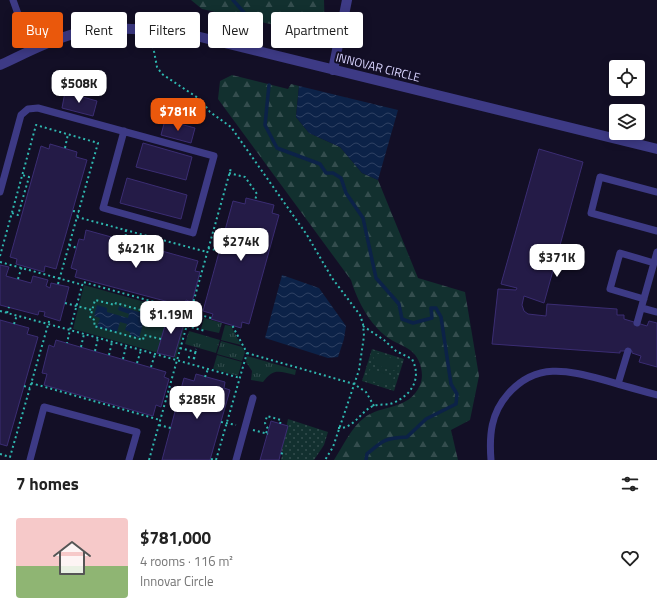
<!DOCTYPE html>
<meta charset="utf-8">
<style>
:root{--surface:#fff;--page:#f6f6f6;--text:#222;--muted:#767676;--accent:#ea580c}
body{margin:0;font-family:"Titillium Web",sans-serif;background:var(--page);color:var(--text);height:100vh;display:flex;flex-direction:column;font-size:15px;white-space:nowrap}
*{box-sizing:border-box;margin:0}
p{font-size:13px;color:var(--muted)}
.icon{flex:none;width:22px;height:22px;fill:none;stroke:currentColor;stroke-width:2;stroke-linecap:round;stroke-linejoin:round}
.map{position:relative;height:460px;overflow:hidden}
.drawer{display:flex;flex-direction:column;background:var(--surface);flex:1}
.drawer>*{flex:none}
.guide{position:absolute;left:12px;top:12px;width:400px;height:36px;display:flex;gap:8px}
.controls{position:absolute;left:609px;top:60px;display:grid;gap:8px}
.controls a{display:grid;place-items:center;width:36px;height:36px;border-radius:4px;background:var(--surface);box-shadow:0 2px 10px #0003;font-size:20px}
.price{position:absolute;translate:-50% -34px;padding:0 9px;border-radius:8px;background:#fff;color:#222;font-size:13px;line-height:26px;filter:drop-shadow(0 1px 2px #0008)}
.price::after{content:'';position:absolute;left:50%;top:24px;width:12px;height:9px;margin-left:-6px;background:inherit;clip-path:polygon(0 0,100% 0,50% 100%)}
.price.current{background:var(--accent);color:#fff}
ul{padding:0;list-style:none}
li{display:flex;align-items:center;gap:12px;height:100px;padding:0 16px}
li span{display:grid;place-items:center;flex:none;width:112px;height:80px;border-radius:4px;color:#555}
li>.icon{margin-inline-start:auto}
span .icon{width:48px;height:48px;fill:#fffc;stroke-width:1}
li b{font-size:17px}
h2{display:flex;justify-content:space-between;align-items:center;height:48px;padding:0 16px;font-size:17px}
.tag{padding:0 14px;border-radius:4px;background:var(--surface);box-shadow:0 2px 10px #0003;font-size:14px;line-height:36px}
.tag.current{background:var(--accent);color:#fff}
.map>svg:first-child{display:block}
</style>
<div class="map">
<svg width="657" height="460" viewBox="0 0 657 460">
<defs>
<pattern id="grass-tufts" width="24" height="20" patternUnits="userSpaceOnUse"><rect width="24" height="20" fill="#12302f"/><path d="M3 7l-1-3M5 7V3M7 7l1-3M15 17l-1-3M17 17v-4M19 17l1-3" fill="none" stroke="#344d4e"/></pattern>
<pattern id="forest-firs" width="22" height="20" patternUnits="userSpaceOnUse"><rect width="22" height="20" fill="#12302f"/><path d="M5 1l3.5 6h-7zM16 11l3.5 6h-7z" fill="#344d4e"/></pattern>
<pattern id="park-dots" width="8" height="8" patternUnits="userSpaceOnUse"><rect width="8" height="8" fill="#12302f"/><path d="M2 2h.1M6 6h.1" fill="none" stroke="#344d4e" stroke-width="1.8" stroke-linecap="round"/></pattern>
<pattern id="water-waves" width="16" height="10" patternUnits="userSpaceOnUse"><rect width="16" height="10" fill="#0c2248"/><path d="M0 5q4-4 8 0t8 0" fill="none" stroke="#2f4163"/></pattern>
</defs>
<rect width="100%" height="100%" fill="#130f26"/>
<!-- grass -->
<path fill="url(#grass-tufts)" d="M204 318 222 323 219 333 201 329Z
M225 325 231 326 241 345 221 340Z
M189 331 220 340 216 353 185 344Z
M221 341 242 347 245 352 242 361 217 354Z
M217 355 242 362 238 376 213 369Z
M247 356 296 370 295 375C279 371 273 368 263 382L251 380 252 371 246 362Z"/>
<!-- forest -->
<path fill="url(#forest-firs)" d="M191 0H324L325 36 202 9Z
M232 75 288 89 291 84 299 86 296 117 309 133 340 147 362 173 378 180 418 278 465 292 479 376 470 420 451 430 458 460H334C343 446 351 428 364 418 381 404 409 411 420 385 425 374 420 357 410 350 398 342 388 341 377 328 365 315 356 297 351 280L218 99 220 81Z"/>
<!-- park -->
<path fill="url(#park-dots)" d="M372 349 404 359 394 391 362 381Z
M288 419 328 432 324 445 314 460H281L283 452 281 451Z"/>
<!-- pitch -->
<path fill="#12302f" d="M84 285 188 314 176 358 73 329Z
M375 353 399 360 396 371 372 364Z
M370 369 394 376 391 386 367 380Z"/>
<!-- water -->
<path fill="url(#water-waves)" d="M299 86 398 110 378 180 362 173 340 147 309 133 296 117Z
M282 275 319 288 346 326 344 339 338 357 328 358 265 338Z
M97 305 107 308V312L128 318 129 314 118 310 119 306 158 318 157 321 145 317 139 338 130 335V332L125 330 127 324 120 322 117 332 97 327 100 318 94 316Z"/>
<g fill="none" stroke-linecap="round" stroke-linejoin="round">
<!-- stream -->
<path stroke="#0c2248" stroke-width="3.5" d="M233 0 247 16
M269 85 265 125 277 148 320 164 326 173H333L341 178 346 193 363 218 376 278 399 304 402 319 413 323 432 318 431 308H436L441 317 451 384 457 394 456 404 426 419 407 437C385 438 383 440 367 454L366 460"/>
</g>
<!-- building -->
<path fill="#241b47" stroke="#3b2d73" d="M65 92 97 101 93 116 62 108Z
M165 120 195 128 191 143 161 135Z
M143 143 192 157 186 180 136 167Z
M50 144 77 152 76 157 87 160 56 269 45 266 44 272 16 264 17 259 10 257 41 146 49 149Z
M539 149 583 162 544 303 524 296 522 305 524 311 528 314 546 316 547 304 617 309V315H624V319L647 326 649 321 657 323V367L639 362 641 356 632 353V351H620V353L492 344 498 289 516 290 517 288 501 284Z
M127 178 187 195 181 219 120 203Z
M246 198 274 205 272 213 279 215 249 324 242 322 241 328 211 319 213 314 203 311 233 201 245 204Z
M86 230 198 261 195 271 200 272 192 302 186 300 184 306 75 277 77 270 71 268 79 239 84 240Z
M0 265 9 267 6 276 31 283 33 276 48 280 46 286 50 288 51 283 69 287 60 321 44 316 45 312 39 311 38 315 0 305Z
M169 312 186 317 174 357 157 353Z
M0 320 29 328 27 334 38 337 7 446 0 444Z
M56 340 166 372 164 377 169 379 161 407 156 405 153 416 44 385 47 374 42 373 49 345 54 347Z
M196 374 225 382 224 388 230 390 210 460H162L184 378 194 381Z
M271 421 288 426 281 451 279 460H260Z"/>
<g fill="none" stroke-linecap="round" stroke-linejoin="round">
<!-- path -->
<path stroke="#2fb8b0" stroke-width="2" stroke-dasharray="2 3" stroke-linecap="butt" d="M153 46 157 67 162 74 201 100 210 112 231 127 307 235 332 278 360 315 363 324 364 336 359 370 333 447 325 460
M65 148 68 134
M229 173 245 177 257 194 255 200
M73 211 79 212
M12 213 18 215 29 177 22 175
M77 217 207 252
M126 230 125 235 159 244 160 239
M69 245 77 248
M140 245 142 239
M208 248 219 251
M0 256 36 125 98 143 58 284
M0 262 83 285
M18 279 22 266
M65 303 92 310
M169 306 170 302
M0 311 70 330 67 343
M7 313 9 307
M211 318 83 282 70 330 240 378
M14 324 17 315
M187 326 205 331
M161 339 144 335 143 340 94 326 95 320 90 318 95 300 115 305 116 303 162 316 161 322 166 323
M81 347 84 334
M180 348 199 353
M95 351 98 338
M247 353 354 384 366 392 374 406
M109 355 112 342
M188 357 197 359
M123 359 126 346
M194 359 196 349
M137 363 141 350
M151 367 155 354
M205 377 208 369
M31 383 160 420
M24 386 30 388
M221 422 236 425
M159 425 171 428
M338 428C353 429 360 413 371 407 378 403 386 406 393 403 412 395 422 378 412 359L396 351 384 340 363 326
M253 430 268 434
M266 433 268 429 265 423 267 416 281 420 280 424
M281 453 283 454
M0 454 10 457 50 318
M211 459 215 460
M149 460 231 168
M216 460 247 353 232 325"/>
<!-- lane -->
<path stroke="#3d3a85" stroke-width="7" d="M13 0 31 50
M0 192 21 115 28 109 38 108 214 156 193 233 103 208 124 131
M657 192 600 177 591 213 657 231
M644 299 610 289 620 253 654 263
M642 308 657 312
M637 323 657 252
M618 384 628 351
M30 460 44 407 137 432 129 460
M236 460 253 398
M491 460C489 435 491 413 508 394 536 362 567 370 604 380 621 385 639 390 657 395"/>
<!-- street -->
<path stroke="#3d3a85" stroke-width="10" d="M0 65C22 55 44 43 67 36 105 23 153 30 192 35L657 149
M333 70 347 0"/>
</g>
<g text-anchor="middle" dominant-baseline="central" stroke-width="4" stroke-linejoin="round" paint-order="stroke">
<!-- street labels -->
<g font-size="12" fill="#d9d4ff" stroke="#130f26">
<text transform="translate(378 67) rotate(14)">INNOVAR CIRCLE</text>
</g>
</g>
</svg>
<div class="controls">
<a><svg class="icon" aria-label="locate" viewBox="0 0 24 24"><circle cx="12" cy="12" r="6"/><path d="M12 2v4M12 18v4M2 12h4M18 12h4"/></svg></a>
<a><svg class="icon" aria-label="layers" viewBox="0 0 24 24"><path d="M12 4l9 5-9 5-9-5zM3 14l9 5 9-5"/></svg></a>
</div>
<b class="price" style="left:79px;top:104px">$508K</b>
<b class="price current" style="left:178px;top:132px">$781K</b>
<b class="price" style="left:241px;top:262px">$274K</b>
<b class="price" style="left:136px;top:269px">$421K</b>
<b class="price" style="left:557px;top:278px">$371K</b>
<b class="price" style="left:171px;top:335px">$1.19M</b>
<b class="price" style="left:197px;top:420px">$285K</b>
<div class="guide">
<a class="tag current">Buy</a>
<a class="tag">Rent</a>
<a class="tag">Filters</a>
<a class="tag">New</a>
<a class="tag">Apartment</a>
</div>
</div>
<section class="drawer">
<h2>7 homes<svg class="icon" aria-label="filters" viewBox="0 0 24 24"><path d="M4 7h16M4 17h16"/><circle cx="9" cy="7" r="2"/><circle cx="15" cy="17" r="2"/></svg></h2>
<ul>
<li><span style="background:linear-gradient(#f6c9c9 60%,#8fb573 0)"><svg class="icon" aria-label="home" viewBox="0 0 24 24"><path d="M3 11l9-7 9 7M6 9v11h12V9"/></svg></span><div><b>$781,000</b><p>4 rooms · 116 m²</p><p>Innovar Circle</p></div><svg class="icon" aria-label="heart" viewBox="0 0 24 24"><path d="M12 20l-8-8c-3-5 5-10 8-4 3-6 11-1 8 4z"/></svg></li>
</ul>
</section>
